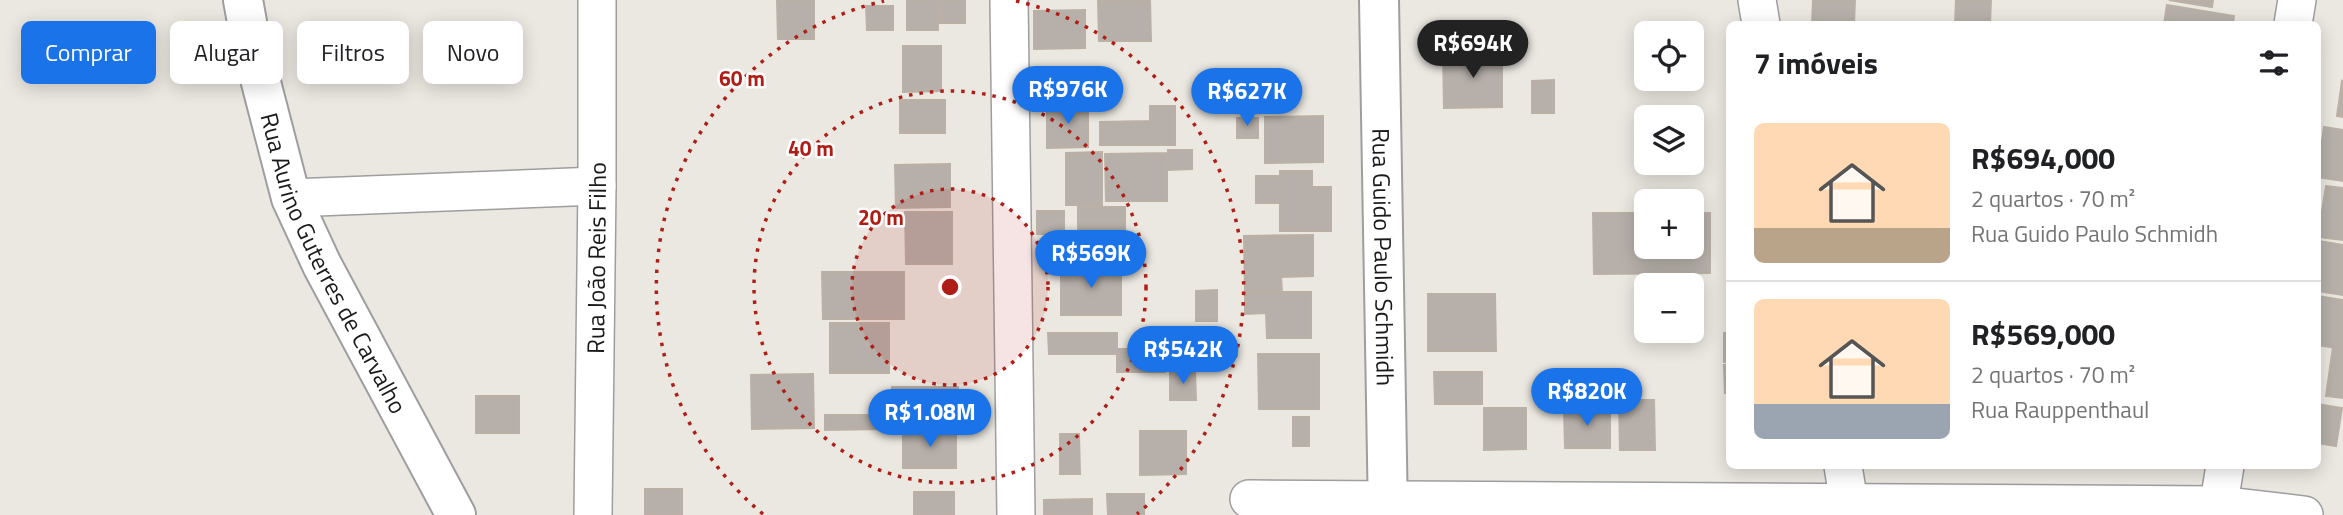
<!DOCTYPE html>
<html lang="pt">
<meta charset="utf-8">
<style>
:root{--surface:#fff;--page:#f2f2f2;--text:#202124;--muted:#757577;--line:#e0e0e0;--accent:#1a73e8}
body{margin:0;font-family:"Titillium Web",sans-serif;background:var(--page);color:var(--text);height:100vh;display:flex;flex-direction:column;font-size:26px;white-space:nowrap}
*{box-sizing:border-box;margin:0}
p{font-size:23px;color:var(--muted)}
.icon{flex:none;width:38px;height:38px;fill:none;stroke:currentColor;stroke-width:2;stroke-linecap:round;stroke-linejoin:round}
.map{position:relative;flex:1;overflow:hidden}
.panel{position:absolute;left:1726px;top:21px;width:595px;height:448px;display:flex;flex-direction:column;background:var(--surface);border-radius:10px;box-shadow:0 4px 18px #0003}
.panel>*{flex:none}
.hud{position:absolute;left:21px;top:21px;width:665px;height:63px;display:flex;gap:14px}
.tools{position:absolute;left:1634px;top:21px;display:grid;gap:14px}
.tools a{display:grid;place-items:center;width:70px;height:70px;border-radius:10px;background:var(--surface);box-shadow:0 4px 18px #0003;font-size:35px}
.price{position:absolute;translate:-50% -60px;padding:0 16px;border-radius:24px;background:var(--accent);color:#fff;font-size:23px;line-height:46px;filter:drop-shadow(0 2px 4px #0008)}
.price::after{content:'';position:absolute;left:50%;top:42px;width:21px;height:16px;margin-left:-10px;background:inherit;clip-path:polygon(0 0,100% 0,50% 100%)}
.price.active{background:#222;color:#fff}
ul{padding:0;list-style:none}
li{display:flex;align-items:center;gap:21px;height:175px;padding:0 28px}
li+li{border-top:2px solid var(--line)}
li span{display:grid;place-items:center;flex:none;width:196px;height:140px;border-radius:10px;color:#555}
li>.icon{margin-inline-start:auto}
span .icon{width:84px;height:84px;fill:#fffc;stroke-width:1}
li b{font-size:30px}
h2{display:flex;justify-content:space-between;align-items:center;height:84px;padding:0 28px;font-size:30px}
.chip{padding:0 24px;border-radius:10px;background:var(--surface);box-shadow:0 4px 18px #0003;font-size:24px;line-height:63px}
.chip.active{background:var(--accent);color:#fff}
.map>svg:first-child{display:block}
</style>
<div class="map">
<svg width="2343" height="515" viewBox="0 0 2343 515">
<rect width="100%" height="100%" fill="#ebe8e1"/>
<!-- building -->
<path fill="#b7b0aa" stroke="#bbb0a5" stroke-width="2" d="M777 0H814V39H778Z
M907 0H938V30H907Z
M940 0H965V23H940Z
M1150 0 1151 41H1099L1098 1Z
M1813 0H1855L1854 24H1812Z
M1956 0H1991L1990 24H1955Z
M2169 0H2213L2212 7Z
M2167 5 2234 16 2233 24H2164Z
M866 6H893V30H867Z
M1085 10V48L1034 49V11Z
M903 46H941V91L903 92Z
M1443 53H1502V107L1444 108Z
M1554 80V113H1532V81Z
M2342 81 2343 82V117L2337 116Z
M900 100H945V133H900Z
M1088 105V147L1047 148V106Z
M1150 106H1175V145H1100V122L1150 121Z
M1323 116V162L1265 163V117Z
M1237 118H1258V138H1237Z
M2324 127 2343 130V181L2317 177Z
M1168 150H1192V169L1168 170Z
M1102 152V205H1066V153Z
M1167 153V201H1106L1105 154Z
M950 164V207L896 208 895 165Z
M1280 171H1312V187H1331V231H1280Z
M1256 176H1280V203H1256Z
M2326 186 2343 188V240L2318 237Z
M1078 207H1125V240H1078Z
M1037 211H1064V234H1037Z
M905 212H952V264H906Z
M1593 213H1647V247H1692V213H1710V273L1594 274Z
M1313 235V276L1281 277 1282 292H1245L1244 236Z
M2319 241 2343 245V295L2317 291Z
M1061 265H1121V315H1061Z
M822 272H904V319H823Z
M1217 290V321H1196V291Z
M1245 292H1311V338H1267L1266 313 1245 314Z
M1428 294H1495L1496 351H1428Z
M2317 296 2343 300V349L2317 345Z
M830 323H889V373H830Z
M1048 333H1117V349H1165V372H1117V354H1049Z
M1724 333H1729V362H1724Z
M2333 347 2343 349V398L2326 396Z
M1258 354H1319V409H1259Z
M1724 365H1729V393H1725Z
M1170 371H1195L1196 400H1170Z
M1434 372H1482V404H1435Z
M813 374 814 428 752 429 751 375Z
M892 387H958L959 428H892Z
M476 396H519V433H476Z
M1619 400H1654L1655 450H1620Z
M2317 404 2342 408 2336 446 2317 443Z
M1484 408H1526V449L1484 450Z
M1564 409H1610V448H1565Z
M825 415H882V429L825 430Z
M1293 417H1309V446H1293Z
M903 429H956V468H903Z
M1140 431H1186V474L1140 475Z
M1060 434H1079L1080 474H1060Z
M645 489H682V515H645Z
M914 492H954V515H914Z
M1107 494H1144V515H1108Z
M1092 499V515H1044V500Z"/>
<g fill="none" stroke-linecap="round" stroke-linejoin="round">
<defs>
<g id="minor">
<path d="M1009 0 1016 515"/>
<path d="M1757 0 1761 24"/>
<path d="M2293 24 2297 0"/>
<path d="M291 198 597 186"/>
<path d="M1843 466 1849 503"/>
<path d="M1249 499 2219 505 2304 515"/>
<path id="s1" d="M593 515 597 186V0"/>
<path d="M2217 515 2225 466"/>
</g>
<g id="tertiary">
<path id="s2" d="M243 0 251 44 291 198 322 265 456 515"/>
<path id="s3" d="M1379 0 1388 515"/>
</g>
</defs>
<!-- minor casing -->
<use href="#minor" stroke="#9e9e9e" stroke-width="40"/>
<!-- tertiary casing -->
<use href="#tertiary" stroke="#9e9e9e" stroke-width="42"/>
<!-- minor -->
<use href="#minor" stroke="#fff" stroke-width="37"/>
<!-- tertiary -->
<use href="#tertiary" stroke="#fff" stroke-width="38"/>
</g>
<!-- distance rings -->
<circle cx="950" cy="287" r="98" fill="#af1e16" fill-opacity=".12"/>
<g fill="none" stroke="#af1e16" stroke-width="3.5" stroke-dasharray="3.5 7">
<circle cx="950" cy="287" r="98"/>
<circle cx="950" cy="287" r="196"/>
<path d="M763 514A294 294 0 0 1 884 1M1016 1A294 294 0 0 1 1137 514"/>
</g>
<g text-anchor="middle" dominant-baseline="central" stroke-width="5" stroke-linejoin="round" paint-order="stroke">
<!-- street labels -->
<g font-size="24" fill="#1a1a1a" stroke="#fff">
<text stroke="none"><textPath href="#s3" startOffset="257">Rua Guido Paulo Schmidh</textPath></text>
<text stroke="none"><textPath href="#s1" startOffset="257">Rua João Reis Filho</textPath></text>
<text stroke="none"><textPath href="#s2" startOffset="280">Rua Aurino Guterres de Carvalho</textPath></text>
</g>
</g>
<circle cx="950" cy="287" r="10" fill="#af1e16" stroke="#fff" stroke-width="3.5"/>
<g font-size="21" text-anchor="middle" font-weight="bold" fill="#af1e16" stroke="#fff" stroke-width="5" stroke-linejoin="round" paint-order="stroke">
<text x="742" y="86">60 m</text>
<text x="811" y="156">40 m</text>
<text x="881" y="225">20 m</text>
</g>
</svg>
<div class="tools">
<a><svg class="icon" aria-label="locate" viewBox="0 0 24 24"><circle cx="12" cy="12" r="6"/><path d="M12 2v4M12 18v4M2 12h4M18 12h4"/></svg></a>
<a><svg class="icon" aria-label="layers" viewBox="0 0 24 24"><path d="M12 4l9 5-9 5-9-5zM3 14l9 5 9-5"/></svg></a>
<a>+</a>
<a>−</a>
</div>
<b class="price active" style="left:1473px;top:80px">R$694K</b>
<b class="price" style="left:1068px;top:126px">R$976K</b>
<b class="price" style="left:1247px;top:128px">R$627K</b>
<b class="price" style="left:1091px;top:290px">R$569K</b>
<b class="price" style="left:1183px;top:386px">R$542K</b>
<b class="price" style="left:1587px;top:428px">R$820K</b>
<b class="price" style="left:930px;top:449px">R$1.08M</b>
<div class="hud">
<a class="chip active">Comprar</a>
<a class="chip">Alugar</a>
<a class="chip">Filtros</a>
<a class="chip">Novo</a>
</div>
<section class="panel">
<h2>7 imóveis<svg class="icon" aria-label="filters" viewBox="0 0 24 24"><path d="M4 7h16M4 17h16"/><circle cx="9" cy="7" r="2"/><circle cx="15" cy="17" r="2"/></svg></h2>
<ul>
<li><span style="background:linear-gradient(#ffd9b3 75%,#b9a48a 0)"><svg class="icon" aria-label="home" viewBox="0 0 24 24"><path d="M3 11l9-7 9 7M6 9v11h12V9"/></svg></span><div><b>R$694,000</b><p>2 quartos · 70 m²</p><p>Rua Guido Paulo Schmidh</p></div></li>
<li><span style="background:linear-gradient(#ffd9b3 75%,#9aa5b1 0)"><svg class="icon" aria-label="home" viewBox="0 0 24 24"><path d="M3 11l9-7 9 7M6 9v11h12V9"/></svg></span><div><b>R$569,000</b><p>2 quartos · 70 m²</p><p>Rua Rauppenthaul</p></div></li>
</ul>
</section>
</div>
